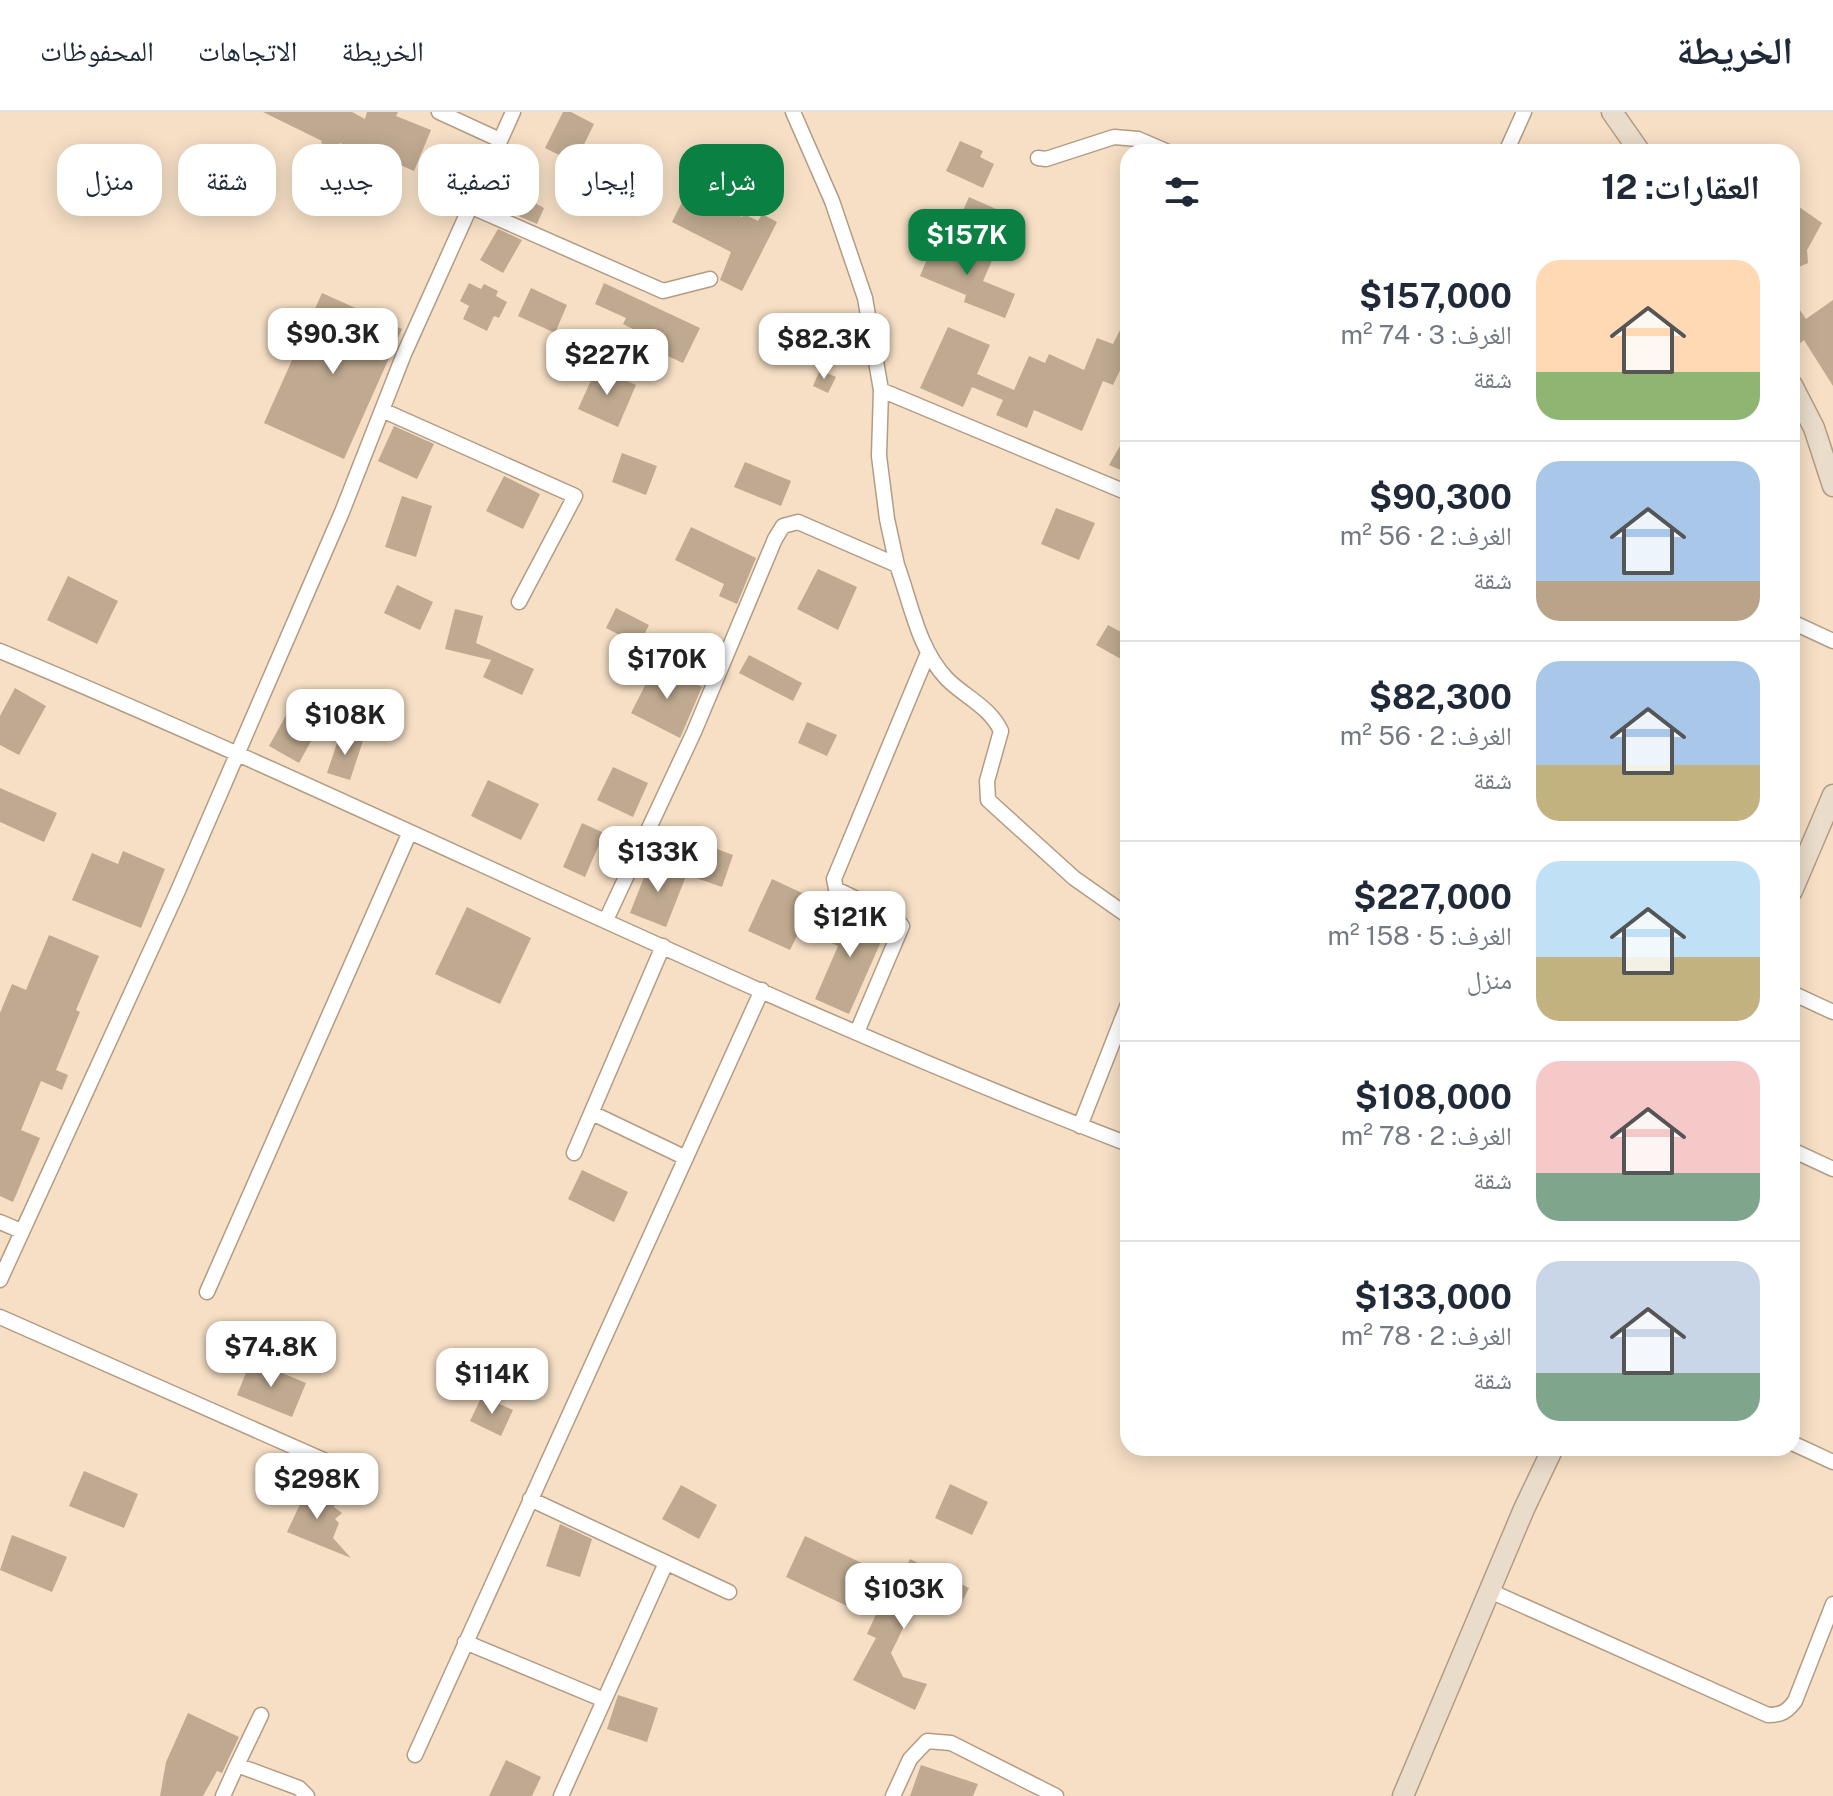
<!DOCTYPE html>
<html lang="ar">
<meta charset="utf-8">
<style>
:root{--surface:#fff;--page:#f6f6f7;--text:#1f2937;--muted:#747a83;--line:#e0e1e3;--accent:#0b8043}
body{margin:0;font-family:"Public Sans","Noto Naskh Arabic",sans-serif;background:var(--page);color:var(--text);direction:rtl;height:100vh;display:flex;flex-direction:column;font-size:30px;white-space:nowrap}
*{box-sizing:border-box;margin:0}
p{font-size:26px;color:var(--muted)}
.icon{flex:none;width:44px;height:44px;fill:none;stroke:currentColor;stroke-width:2;stroke-linecap:round;stroke-linejoin:round}
.map{position:relative;flex:1;overflow:hidden;direction:ltr}
.side{position:absolute;left:1120px;top:32px;width:680px;height:1312px;display:flex;flex-direction:column;background:var(--surface);border-radius:24px;box-shadow:0 4px 20px #0003;direction:rtl}
.side>*{flex:none}
.hud{position:absolute;left:24px;top:32px;width:760px;height:72px;direction:rtl;display:flex;gap:16px}
.price{position:absolute;translate:-50% -68px;padding:0 18px;border-radius:16px;background:#fff;color:#222;font-size:26px;line-height:52px;filter:drop-shadow(0 2px 4px #0008)}
.price::after{content:'';position:absolute;left:50%;top:48px;width:24px;height:18px;margin-left:-12px;background:inherit;clip-path:polygon(0 0,100% 0,50% 100%)}
.price.current{background:var(--accent);color:#fff}
ul{padding:0;list-style:none}
li{display:flex;align-items:center;gap:24px;height:200px;padding:0 40px}
li+li{border-top:2px solid var(--line)}
li span{display:grid;place-items:center;flex:none;width:224px;height:160px;border-radius:24px;color:#555}
li>.icon{margin-inline-start:auto}
span .icon{width:96px;height:96px;fill:#fffc;stroke-width:1}
li b{font-size:34px}
h2{display:flex;justify-content:space-between;align-items:center;height:96px;padding:0 40px;font-size:34px}
.chip{padding:0 28px;border-radius:24px;background:var(--surface);box-shadow:0 4px 20px #0003;font-size:28px;line-height:72px}
.chip.current{background:var(--accent);color:#fff}
header{display:flex;align-items:center;gap:48px;box-sizing:border-box;height:112px;padding:0 40px;background:var(--surface);border-bottom:2px solid var(--line)}
header strong{font-size:38px}
nav{display:flex;gap:44px;margin-inline-start:auto;font-size:28px}
.map>svg:first-child{display:block}
</style>
<header>
<strong>الخريطة</strong>
<nav><a>الخريطة</a><a>الاتجاهات</a><a>المحفوظات</a></nav>
</header>
<div class="map">
<svg width="1833" height="1684" viewBox="0 0 1833 1684">
<rect width="100%" height="100%" fill="#f6dfc5"/>
<!-- building -->
<path fill="#bfa990" d="M263 0H352L365 7 367 0H398L396 4 431 18 414 59 389 48 387 53 340 31 336 39 321 31 322 29Z
M563 0H571L594 12 575 51 545 36Z
M960 29 983 39 980 45 994 52 983 76 946 59Z
M520 77 538 85 535 91 544 96 537 112 509 100Z
M688 78 742 105 744 102 758 109 762 102 777 110 742 179 720 168 731 140 672 110Z
M969 85 996 97 992 106 999 109 993 123 977 116 979 111 961 103Z
M1792 90 1822 111 1807 138 1808 151 1792 158Z
M498 117 522 128 503 161 480 148Z
M935 128 972 144 975 136 994 144 983 169 1015 182 1005 206 964 190 966 183 920 164Z
M469 171 481 177 484 172 498 179 496 184 507 190 499 206 494 204 487 219 463 207 469 194 460 189Z
M604 171 700 216 683 251 635 229 639 220 623 212 626 206 595 192Z
M531 176 567 193 555 221 518 204Z
M322 181 402 217 344 347 264 311Z
M1792 186 1806 207 1833 188V274L1804 228 1798 233 1792 223Z
M1128 202V242L1113 273 1103 269 1082 319 1034 298 1027 316 996 303 1003 288 972 275 963 295 920 276 948 215 990 233 977 262 1014 278 1029 244 1045 251 1049 242 1084 258 1097 226 1113 232Z
M597 255 636 273 618 315 578 297Z
M820 258 836 265 828 281 813 274Z
M394 314 434 332 417 367 378 349Z
M1128 320V361L1109 353Z
M622 341 657 354 646 383 612 370Z
M745 350 791 369 781 394 734 375Z
M504 364 540 382 523 417 486 399Z
M402 384 432 394 416 445 385 435Z
M1056 396 1095 411 1079 448 1041 432Z
M691 415 756 446 737 492 719 484 724 472 675 448Z
M818 457 857 475 838 518 797 497Z
M68 464 118 489 97 532 47 508Z
M397 473 433 490 420 518 384 501Z
M616 496 649 513 639 533 606 516Z
M455 497 483 504 476 531 534 557 522 583 483 565 491 548 445 537Z
M1108 513 1128 524V551L1096 533Z
M749 543 802 571 793 589 739 561Z
M656 552 702 575 680 626 631 601Z
M15 576 46 594 19 643 0 633V604Z
M290 596 320 613 299 651 269 634Z
M807 610 837 623 827 644 798 631Z
M340 622 363 629 350 668 327 661Z
M613 655 648 671 633 705 597 688Z
M488 668 539 692 521 728 471 704Z
M0 676 57 701 44 730 0 710Z
M582 711 604 721 585 765 563 755Z
M709 734 733 743 722 775 696 766Z
M123 739 165 757 141 816 72 788 92 741 118 752Z
M650 750 686 764 666 815 630 801Z
M772 767 815 787 790 838 748 819Z
M467 795 531 826 500 892 435 862Z
M842 796 887 816 849 902 815 887 838 834 827 829Z
M49 823 99 844 76 898 80 900 56 958 68 963 62 978 41 969 21 1018 40 1026 13 1090 0 1084V901L12 872 26 878Z
M582 1058 628 1080 614 1110 568 1087Z
M251 1248 306 1271 292 1305 237 1283Z
M482 1284 513 1298 501 1324 470 1309Z
M84 1359 138 1382 124 1416 69 1394Z
M950 1372 988 1390 972 1423 935 1406Z
M681 1373 717 1393 699 1427 662 1407Z
M308 1375 327 1383 325 1386 336 1390 334 1395 342 1401 335 1407 339 1411 333 1426 351 1446 287 1420Z
M560 1412 592 1427 580 1465 546 1454Z
M12 1423 67 1445 52 1480 0 1458Z
M805 1424 868 1454 849 1495 786 1465Z
M910 1447 969 1476 958 1498 936 1488 908 1506 891 1541 903 1565 927 1572 915 1598 853 1568 876 1526 867 1522 878 1498 884 1501Z
M618 1583 658 1596 647 1630 607 1617Z
M188 1601 239 1625 222 1661 217 1659 203 1684H160L166 1650Z
M506 1648 541 1665 532 1684H489Z
M921 1653 978 1672 973 1684H910Z"/>
<g fill="none" stroke-linecap="round" stroke-linejoin="round">
<defs>
<path id="minor" d="M439 0 500 28
M793 0 832 89 865 186 881 278
M1506 40 1524 0
M1038 46 1046 47 1114 25 1138 27 1168 40
M472 95 663 179 710 167
M382 298 575 384 519 490
M897 453 887 407 879 344 881 278 1128 381
M1792 510 1833 529
M0 539C379 697 745 885 1128 1032
M606 808 694 620 775 427 783 414 798 410 897 453C911 491 918 537 947 567 965 585 990 595 1001 619L987 669 988 688 1074 766 1128 804
M1792 881 1833 900
M857 920 902 814 896 806 836 777 834 767 928 541
M592 1001 686 1046
M1080 1014 1128 892
M1792 1038 1833 1057
M574 1041 663 834
M0 1110 21 1119
M0 1168 177 781 342 400 404 242 513 0
M207 1180 409 722
M0 1205 346 1358
M1792 1331 1833 1350
M530 1387 729 1480
M1490 1479 1768 1603C1781 1603 1787 1600 1795 1589L1833 1492
M465 1530 604 1588
M415 1643 762 878
M237 1653 261 1603
M223 1684 237 1653 299 1676 307 1684
M561 1684 666 1451
M893 1684 910 1647 927 1629 951 1631 1056 1684"/>
<path id="secondary" d="M1612 0 1640 40
M1792 273 1814 316 1833 374
M1792 779 1833 683
M1403 1684 1524 1397 1553 1336"/>
</defs>
<!-- minor casing -->
<use href="#minor" stroke="#b29c84" stroke-width="17"/>
<!-- secondary casing -->
<use href="#secondary" stroke="#b29c84" stroke-width="23"/>
<!-- minor -->
<use href="#minor" stroke="#fff" stroke-width="14"/>
<!-- secondary -->
<use href="#secondary" stroke="#eadcca" stroke-width="20"/>
</g>
</svg>
<b class="price current" style="left:967px;top:165px">$157K</b>
<b class="price" style="left:333px;top:264px">$90.3K</b>
<b class="price" style="left:824px;top:269px">$82.3K</b>
<b class="price" style="left:607px;top:285px">$227K</b>
<b class="price" style="left:667px;top:589px">$170K</b>
<b class="price" style="left:345px;top:645px">$108K</b>
<b class="price" style="left:658px;top:782px">$133K</b>
<b class="price" style="left:850px;top:847px">$121K</b>
<b class="price" style="left:271px;top:1277px">$74.8K</b>
<b class="price" style="left:492px;top:1304px">$114K</b>
<b class="price" style="left:317px;top:1409px">$298K</b>
<b class="price" style="left:904px;top:1519px">$103K</b>
<div class="hud">
<a class="chip current">شراء</a>
<a class="chip">إيجار</a>
<a class="chip">تصفية</a>
<a class="chip">جديد</a>
<a class="chip">شقة</a>
<a class="chip">منزل</a>
</div>
<section class="side">
<h2>العقارات: 12<svg class="icon" aria-label="filters" viewBox="0 0 24 24"><path d="M4 7h16M4 17h16"/><circle cx="9" cy="7" r="2"/><circle cx="15" cy="17" r="2"/></svg></h2>
<ul>
<li><span style="background:linear-gradient(#ffd9b3 70%,#8fb573 0)"><svg class="icon" aria-label="home" viewBox="0 0 24 24"><path d="M3 11l9-7 9 7M6 9v11h12V9"/></svg></span><div><b>$157,000</b><p>الغرف: 3 · 74 m²</p><p>شقة</p></div></li>
<li><span style="background:linear-gradient(#a9c7e8 75%,#b9a48a 0)"><svg class="icon" aria-label="home" viewBox="0 0 24 24"><path d="M3 11l9-7 9 7M6 9v11h12V9"/></svg></span><div><b>$90,300</b><p>الغرف: 2 · 56 m²</p><p>شقة</p></div></li>
<li><span style="background:linear-gradient(#a9c7e8 65%,#c2b280 0)"><svg class="icon" aria-label="home" viewBox="0 0 24 24"><path d="M3 11l9-7 9 7M6 9v11h12V9"/></svg></span><div><b>$82,300</b><p>الغرف: 2 · 56 m²</p><p>شقة</p></div></li>
<li><span style="background:linear-gradient(#bfe0f5 60%,#c2b280 0)"><svg class="icon" aria-label="home" viewBox="0 0 24 24"><path d="M3 11l9-7 9 7M6 9v11h12V9"/></svg></span><div><b>$227,000</b><p>الغرف: 5 · 158 m²</p><p>منزل</p></div></li>
<li><span style="background:linear-gradient(#f6c9c9 70%,#7fa58c 0)"><svg class="icon" aria-label="home" viewBox="0 0 24 24"><path d="M3 11l9-7 9 7M6 9v11h12V9"/></svg></span><div><b>$108,000</b><p>الغرف: 2 · 78 m²</p><p>شقة</p></div></li>
<li><span style="background:linear-gradient(#c9d6e8 70%,#7fa58c 0)"><svg class="icon" aria-label="home" viewBox="0 0 24 24"><path d="M3 11l9-7 9 7M6 9v11h12V9"/></svg></span><div><b>$133,000</b><p>الغرف: 2 · 78 m²</p><p>شقة</p></div></li>
</ul>
</section>
</div>
